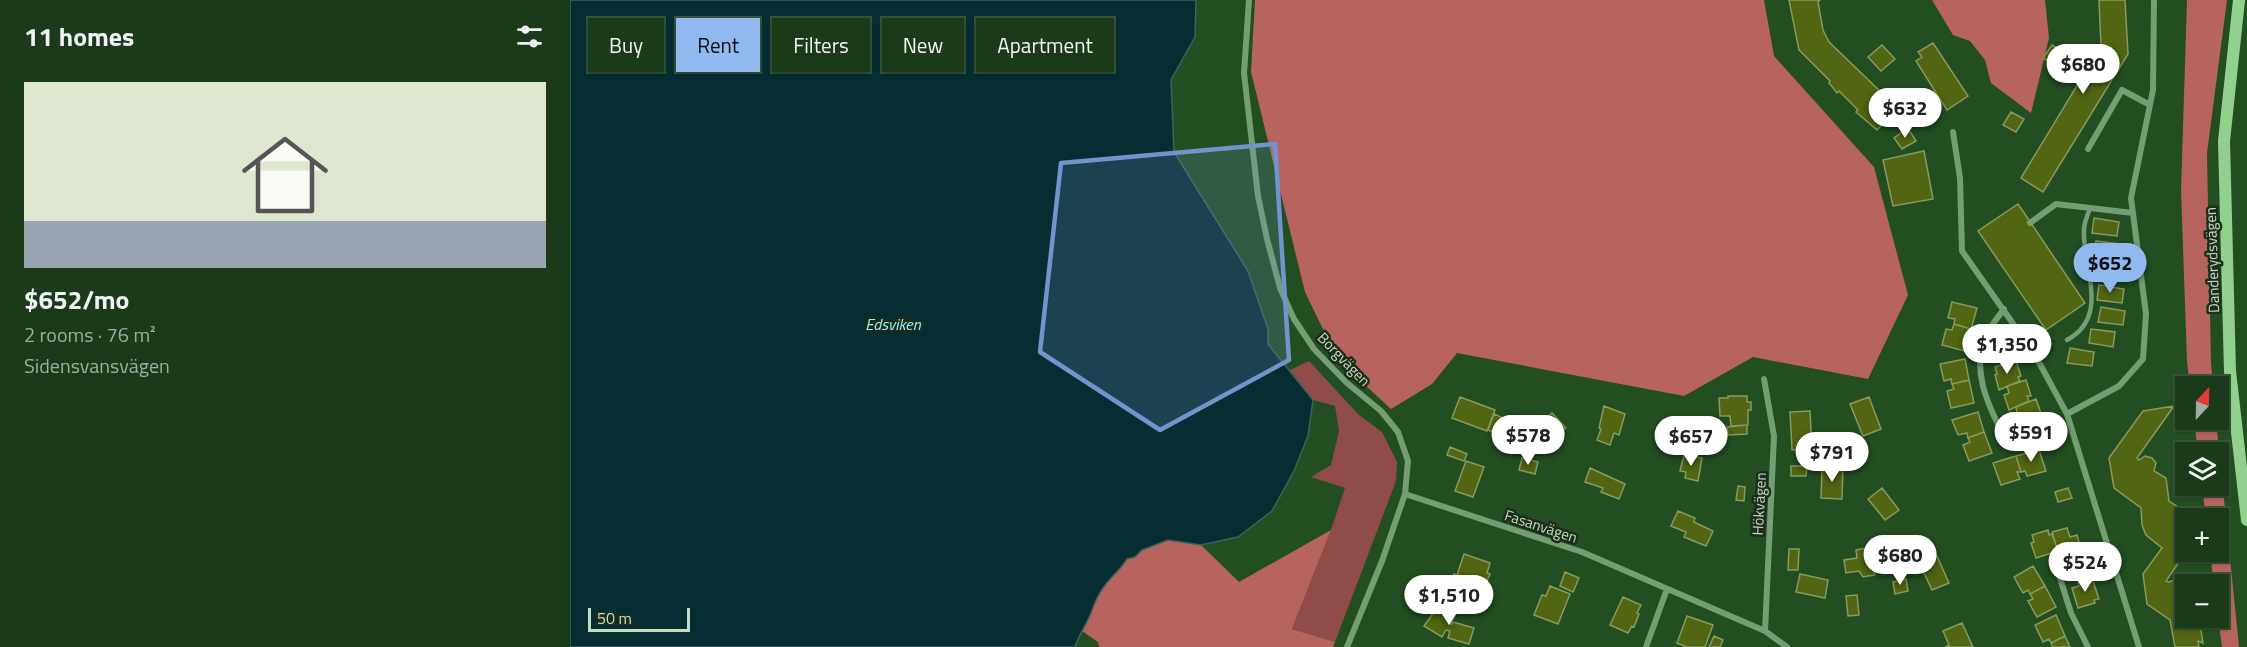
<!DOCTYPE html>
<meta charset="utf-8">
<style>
:root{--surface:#1a3a19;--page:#274526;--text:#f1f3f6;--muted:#9fada2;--line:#385438;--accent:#90b9f0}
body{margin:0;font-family:"Titillium Web",sans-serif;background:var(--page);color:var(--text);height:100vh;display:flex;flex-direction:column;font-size:22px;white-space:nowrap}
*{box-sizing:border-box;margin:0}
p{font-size:20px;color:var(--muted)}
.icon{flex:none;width:33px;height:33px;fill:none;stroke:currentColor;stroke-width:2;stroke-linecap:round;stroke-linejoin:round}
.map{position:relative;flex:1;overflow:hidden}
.side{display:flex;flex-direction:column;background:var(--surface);width:570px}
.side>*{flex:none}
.hud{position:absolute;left:18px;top:18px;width:570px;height:54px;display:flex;gap:12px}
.needle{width:39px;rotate:22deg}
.buttons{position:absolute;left:1605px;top:376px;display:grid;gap:12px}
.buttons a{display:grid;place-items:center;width:54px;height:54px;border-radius:0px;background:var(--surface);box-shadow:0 2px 4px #0004,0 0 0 2px var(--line);font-size:30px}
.scale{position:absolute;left:18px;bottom:15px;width:102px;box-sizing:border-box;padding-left:6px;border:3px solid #c4dcc2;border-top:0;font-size:16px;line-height:21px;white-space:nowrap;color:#c4dcc2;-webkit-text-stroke:4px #1c2e1b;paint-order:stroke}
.price{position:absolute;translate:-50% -51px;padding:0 14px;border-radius:21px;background:#fff;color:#222;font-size:20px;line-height:39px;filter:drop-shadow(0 2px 3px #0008)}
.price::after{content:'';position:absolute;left:50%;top:36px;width:18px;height:14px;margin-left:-9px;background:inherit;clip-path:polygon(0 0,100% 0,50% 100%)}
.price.active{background:var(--accent);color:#111}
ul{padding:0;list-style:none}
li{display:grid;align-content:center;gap:12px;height:318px;padding:0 24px}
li+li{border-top:2px solid var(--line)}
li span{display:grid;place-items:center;height:186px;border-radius:0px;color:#555}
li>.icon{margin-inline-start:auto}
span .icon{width:108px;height:108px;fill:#fffc;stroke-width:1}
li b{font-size:26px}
h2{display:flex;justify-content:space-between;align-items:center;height:72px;padding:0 24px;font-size:26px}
.tag{padding:0 21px;border-radius:0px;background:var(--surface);box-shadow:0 2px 4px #0004,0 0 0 2px var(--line);font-size:21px;line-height:54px}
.tag.active{background:var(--accent);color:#111}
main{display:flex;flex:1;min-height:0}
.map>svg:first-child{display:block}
</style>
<main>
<section class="side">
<h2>11 homes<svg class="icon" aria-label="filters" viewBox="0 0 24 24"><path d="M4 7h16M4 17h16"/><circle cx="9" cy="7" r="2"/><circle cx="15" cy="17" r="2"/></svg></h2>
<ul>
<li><span style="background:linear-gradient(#dfe7d0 75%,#9aa5b1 0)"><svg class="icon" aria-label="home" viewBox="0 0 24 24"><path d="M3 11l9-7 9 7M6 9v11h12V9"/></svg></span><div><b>$652/mo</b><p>2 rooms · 76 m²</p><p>Sidensvansvägen</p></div></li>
</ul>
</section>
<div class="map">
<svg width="1677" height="647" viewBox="0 0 1677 647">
<rect width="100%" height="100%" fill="#224e21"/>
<!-- green -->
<path fill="#904c49" d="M739 361 789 415 812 432 827 462 826 481 765 642 722 629 761 530 775 488 741 477 761 465 769 431 765 406 743 400 720 370Z"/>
<!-- forest -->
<path fill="#b76460" d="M685 0H1194L1204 56 1304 167 1338 295 1298 379 1183 357 1114 396 887 353 862 384 821 409 768 360 735 292 681 72Z
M1362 0H1475L1479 38 1461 113 1421 83 1415 60 1400 41 1383 35Z
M1617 0H1657L1637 153 1641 363 1643 387H1620L1617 361 1611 190Z
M1624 420H1646L1669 647H1652L1648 618V585H1644L1640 552H1648V519H1636L1632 486H1648V453H1628Z
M761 530 722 629 765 642 763 647H529L528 642 512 631C517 621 520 609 525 600 533 584 547 574 557 559L565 557 572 550 598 540 631 545 669 582Z"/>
<!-- water -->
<path fill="#062e32" stroke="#3f625d" stroke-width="1.5" d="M0 0H626L625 37 601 80 604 152 678 271 698 329V344L743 400 738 436 724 471 702 511 668 537 631 545 598 540 572 550 565 557 557 559C550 570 543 575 536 584 528 594 525 602 521 613 516 625 509 635 505 647H0Z"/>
<!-- building -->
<path fill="#516512" stroke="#889b5e" stroke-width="1.5" d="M1219 0H1250L1248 2 1253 30 1259 42 1313 94 1326 110 1307 130 1286 112 1288 110 1269 91 1267 93 1259 83 1260 81 1229 50Z
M1529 0H1555L1558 54 1473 192 1451 178 1531 46Z
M1363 43 1398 96 1377 110 1346 61 1352 57 1348 52Z
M1312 45 1325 59 1311 71 1298 57Z
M1482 45 1496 54 1487 67 1473 58Z
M1441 112 1454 119 1446 132 1433 125Z
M1338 128 1346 141 1332 149 1324 138Z
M1354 151 1363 199 1323 206 1313 160Z
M1448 204 1515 303 1476 330 1408 231Z
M1524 218 1549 222 1547 236 1522 233Z
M1526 241 1550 244 1548 259 1524 255Z
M1527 262 1552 266 1550 281 1525 277Z
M1529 285 1554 289 1552 303 1527 300Z
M1382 302 1407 308 1401 329 1384 324 1385 319 1378 318Z
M1531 307 1555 311 1553 325 1528 322Z
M1384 324 1401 329 1395 351 1372 345 1376 329 1382 330Z
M1521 329 1545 332 1543 347 1519 343Z
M1500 348 1524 352 1522 366 1497 363Z
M1395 359 1399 380 1382 384 1381 379 1374 381 1370 364Z
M1446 361 1451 376 1448 377 1450 381 1429 390 1425 375 1427 374 1425 367Z
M1399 380 1404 403 1381 408 1377 391 1384 389 1382 384Z
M1456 380 1461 396H1457L1459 401 1439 410 1434 395 1439 393 1437 386Z
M1158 396H1177V402H1181V410H1178V425L1161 426 1160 416H1150L1149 398H1158Z
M890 397 925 410 917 431 882 418Z
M1299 397 1311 429 1293 436 1280 404Z
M1466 399 1472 416 1468 417 1470 423 1449 429 1444 414 1447 413 1446 407Z
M1034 406 1055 414 1049 435 1044 433 1040 445 1027 440 1031 429 1029 428Z
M1604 406 1567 458 1569 460 1575 456 1582 458 1586 463 1584 471 1596 478 1599 501 1617 513 1616 552 1596 581 1599 582 1608 579 1615 584 1616 590 1610 599 1616 603V618H1629L1633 643 1628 641 1629 647H1605L1600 620 1577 604 1573 574 1592 548 1576 535 1572 525 1571 508 1544 488 1539 458 1573 411Z
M1240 411 1242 449 1222 450 1220 412Z
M1408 412 1414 432 1398 438 1397 433 1388 435 1382 420Z
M982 413 996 428 979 443 965 428Z
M924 414 942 422 935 441 924 436 925 433 918 430Z
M1177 425V434L1158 435 1157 427Z
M1414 432 1422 453 1399 461 1393 445 1400 442 1398 438Z
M880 447 897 454 894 461 877 455Z
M1469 450 1476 471 1457 476 1455 471 1451 472 1446 456Z
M1114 455 1132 458 1128 481 1115 478 1116 472 1110 471Z
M1446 456 1451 472H1447L1450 479 1431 485 1423 463Z
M952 458 968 462 965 474 949 470Z
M896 461 914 467 903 497 885 491Z
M1221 466H1237L1236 476H1221Z
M1252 467H1273L1272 499 1251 498Z
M1020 468 1055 484 1049 499 1031 492 1033 488 1015 482Z
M1168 486 1175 487 1174 501 1166 500Z
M1312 488 1329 510 1315 520 1298 499Z
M1498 488 1502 498 1488 502 1485 492Z
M1108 511 1125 518 1124 522 1143 531 1136 546 1114 537 1116 532 1101 526Z
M1497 528 1500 537 1507 535 1511 549 1489 555 1482 532Z
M1478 530 1479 535 1482 534 1488 551 1466 558 1461 543 1464 542 1462 535Z
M1301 547 1302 553 1306 552 1309 571H1304L1305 575 1293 577 1289 571 1276 573 1274 560 1287 558 1286 550Z
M1219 549H1229L1228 570H1218Z
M894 554 920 563 917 573 920 574 910 597 879 587 884 574 887 575Z
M1367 556 1379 583 1362 590 1350 564Z
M1463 566 1475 586 1460 594 1458 590 1453 593 1444 577Z
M995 572 1009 578 1003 592 990 586Z
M1230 574 1258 580 1255 598 1226 592Z
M1522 578 1529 599 1524 600 1525 603 1508 608 1502 588 1509 586 1508 582Z
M1336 579 1338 591 1325 594 1323 582Z
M980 586 1000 594 988 624 964 615 972 595 976 596Z
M1475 586 1486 607 1467 617 1458 601 1463 599 1460 594Z
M1287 595 1289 615 1278 616 1276 596Z
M1053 597 1071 605 1067 613 1069 614 1064 627 1062 626 1058 633 1040 625Z
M869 605 885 616 880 624H882L883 622 904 628 899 644 878 638 880 631 876 630 872 637 854 626Z
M1486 615 1495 636 1481 643 1479 639 1473 642 1465 625Z
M1117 616 1143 625 1135 647H1117L1107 643Z
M1392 623 1403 647H1375L1379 645 1373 631Z
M1144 636 1153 640 1150 647H1139Z
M1495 636 1500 647H1483L1481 643Z"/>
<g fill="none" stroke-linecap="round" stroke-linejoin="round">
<!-- lane -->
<path stroke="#769e74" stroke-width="4.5" d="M1497 340C1541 316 1512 268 1514 230 1514 222 1518 215 1520 208"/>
<!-- street -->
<path stroke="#769e74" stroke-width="6" d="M679 0 674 73 688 196 697 239 710 288 724 319 744 349 777 383 811 411 828 432 838 461 835 494 812 561 777 647
M1383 132 1390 178 1392 251 1465 355 1497 414 1569 647
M1518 149 1552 90 1580 105
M1460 223 1486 204 1563 213
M1434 309C1429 316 1422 324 1418 332 1399 367 1418 406 1435 438
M1194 379 1204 436 1195 631
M1497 414 1549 386 1573 359 1576 314 1561 198 1583 90 1584 0
M835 494 1012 552 1195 631 1217 647
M1076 647 1097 589
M1518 647 1501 613 1489 575 1542 556"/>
<!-- secondary -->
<path stroke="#91d18d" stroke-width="12" d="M1669 0 1654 141 1660 371 1677 520"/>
</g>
<!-- marked area -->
<path fill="#7095cd" fill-opacity="0.2" stroke="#7095cd" stroke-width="4.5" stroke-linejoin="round" d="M705 144 719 360 590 430 470 352 491 163Z"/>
<g text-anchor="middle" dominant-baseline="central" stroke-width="5" stroke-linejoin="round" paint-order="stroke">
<!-- street labels -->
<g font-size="15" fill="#c4dcc2" stroke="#1c2e1b">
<text transform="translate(1642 260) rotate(-92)">Danderydsvägen</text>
<text transform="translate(774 359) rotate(46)">Borgvägen</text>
<text transform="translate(1189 504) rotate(-87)">Hökvägen</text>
<text transform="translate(971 526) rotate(18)">Fasanvägen</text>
</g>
<!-- water labels -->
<g font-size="16" font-style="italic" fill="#9bf0f8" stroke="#1c2e1b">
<text x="323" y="324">Edsviken</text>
</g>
</g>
</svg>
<div class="buttons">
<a><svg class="needle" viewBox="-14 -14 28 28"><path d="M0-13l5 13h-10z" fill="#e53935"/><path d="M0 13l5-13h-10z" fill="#9fada2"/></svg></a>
<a><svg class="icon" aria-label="layers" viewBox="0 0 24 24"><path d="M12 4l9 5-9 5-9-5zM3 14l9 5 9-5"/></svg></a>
<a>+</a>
<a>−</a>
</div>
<div class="scale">50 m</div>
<b class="price" style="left:1513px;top:95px">$680</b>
<b class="price" style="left:1335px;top:139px">$632</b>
<b class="price active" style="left:1540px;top:294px">$652</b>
<b class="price" style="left:1437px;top:375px">$1,350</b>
<b class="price" style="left:1461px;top:463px">$591</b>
<b class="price" style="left:958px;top:466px">$578</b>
<b class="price" style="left:1121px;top:467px">$657</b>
<b class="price" style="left:1262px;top:483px">$791</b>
<b class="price" style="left:1330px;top:586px">$680</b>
<b class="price" style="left:1515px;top:593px">$524</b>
<b class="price" style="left:879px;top:626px">$1,510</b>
<div class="hud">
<a class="tag">Buy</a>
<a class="tag active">Rent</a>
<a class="tag">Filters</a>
<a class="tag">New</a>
<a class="tag">Apartment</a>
</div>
</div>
</main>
